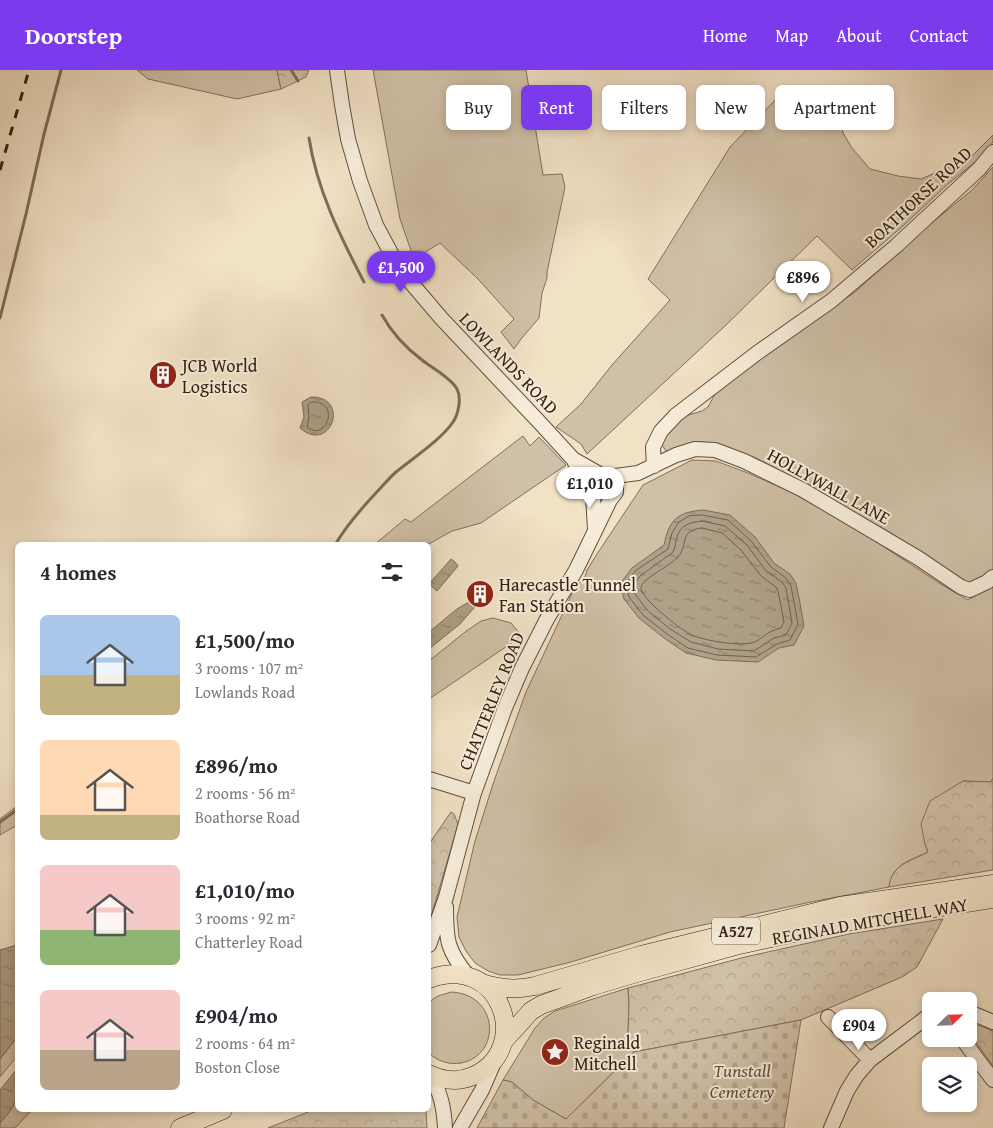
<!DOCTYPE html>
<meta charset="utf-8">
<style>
:root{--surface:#fff;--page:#f2f2f3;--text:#2b2b33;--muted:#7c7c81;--accent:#7c3aed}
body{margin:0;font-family:"Gentium Book Plus",serif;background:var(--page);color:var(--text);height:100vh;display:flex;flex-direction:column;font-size:19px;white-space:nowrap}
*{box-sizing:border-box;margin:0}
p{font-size:16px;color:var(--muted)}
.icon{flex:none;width:28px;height:28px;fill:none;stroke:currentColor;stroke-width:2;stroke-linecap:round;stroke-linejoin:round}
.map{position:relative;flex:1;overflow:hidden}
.details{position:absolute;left:15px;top:472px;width:416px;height:570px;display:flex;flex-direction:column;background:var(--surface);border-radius:8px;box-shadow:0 2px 8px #0003}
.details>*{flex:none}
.banner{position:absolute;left:446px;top:15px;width:471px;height:45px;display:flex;gap:10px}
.needle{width:32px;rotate:67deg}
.tools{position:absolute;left:922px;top:922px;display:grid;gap:10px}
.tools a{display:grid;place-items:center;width:55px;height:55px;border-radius:8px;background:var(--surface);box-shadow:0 2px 8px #0003;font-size:25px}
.price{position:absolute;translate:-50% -42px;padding:0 11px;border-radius:18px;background:#fff;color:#222;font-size:16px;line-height:32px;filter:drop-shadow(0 1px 2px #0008)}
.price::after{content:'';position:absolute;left:50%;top:30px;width:15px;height:11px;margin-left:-8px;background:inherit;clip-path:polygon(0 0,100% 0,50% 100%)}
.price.on{background:var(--accent);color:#fff}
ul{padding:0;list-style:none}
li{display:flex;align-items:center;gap:15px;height:125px;padding:0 25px}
li span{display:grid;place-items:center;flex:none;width:140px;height:100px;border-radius:8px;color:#555}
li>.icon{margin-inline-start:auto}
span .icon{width:60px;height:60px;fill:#fffc;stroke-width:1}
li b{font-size:21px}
h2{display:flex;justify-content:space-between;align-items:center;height:60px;padding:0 25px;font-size:21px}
.pill{padding:0 18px;border-radius:8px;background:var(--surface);box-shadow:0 2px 8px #0003;font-size:18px;line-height:45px}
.pill.on{background:var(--accent);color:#fff}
header{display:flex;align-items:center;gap:30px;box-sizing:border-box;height:70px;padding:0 25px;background:var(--accent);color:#fff}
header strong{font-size:24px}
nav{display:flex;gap:28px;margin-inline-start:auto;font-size:18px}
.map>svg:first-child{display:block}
</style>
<header>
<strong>Doorstep</strong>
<nav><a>Home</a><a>Map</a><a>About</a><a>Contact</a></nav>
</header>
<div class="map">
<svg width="993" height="1058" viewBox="0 0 993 1058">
<defs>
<pattern id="forest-crowns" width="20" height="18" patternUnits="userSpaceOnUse" patternTransform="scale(1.25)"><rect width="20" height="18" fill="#d0c0a7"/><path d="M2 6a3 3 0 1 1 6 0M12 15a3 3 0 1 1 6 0" fill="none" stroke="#b3a58f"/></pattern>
<pattern id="cemetery-stones" width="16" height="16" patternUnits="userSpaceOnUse" patternTransform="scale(1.25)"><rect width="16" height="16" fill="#d0c0a7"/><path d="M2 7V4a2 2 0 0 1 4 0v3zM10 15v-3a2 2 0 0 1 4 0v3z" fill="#b3a58f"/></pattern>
<pattern id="water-ripples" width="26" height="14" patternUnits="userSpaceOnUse" patternTransform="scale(1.25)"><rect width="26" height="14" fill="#afa088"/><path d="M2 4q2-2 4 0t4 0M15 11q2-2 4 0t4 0" fill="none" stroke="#8f826e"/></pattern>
</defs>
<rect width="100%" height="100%" fill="#f1e1c5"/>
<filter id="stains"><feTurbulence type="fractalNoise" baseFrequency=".004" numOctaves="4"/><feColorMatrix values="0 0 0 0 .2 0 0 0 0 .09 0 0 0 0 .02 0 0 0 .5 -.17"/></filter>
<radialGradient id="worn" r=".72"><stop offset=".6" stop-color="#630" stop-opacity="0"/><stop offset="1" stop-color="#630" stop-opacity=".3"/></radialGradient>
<!-- green -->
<path fill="#d0c0a7" stroke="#80705d" d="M137 0H277L281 19 237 29 148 9Z
M373 0H526L543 105 562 104 565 117 547 202V208L542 223 539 248 521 269 514 279 501 262 514 249 478 209 440 173 414 189 400 149Z
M844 17 839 33 843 63 852 78 870 99 898 106 921 109 970 88 993 65V72L979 89 949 113 903 156 852 200 817 166 725 256 587 384 581 374 556 357 581 334 612 295 670 230 648 209 730 77 781 24 814 51Z
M993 97V502L979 512 964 514 891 463 787 404 756 388 717 373 700 372 684 375 672 381H666L662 375 666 366 685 346 702 341 708 337 715 324 768 282 855 222 929 155 971 121Z
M523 366 530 376 539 367 566 395 481 453 452 461 427 475H374L405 449 411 452Z
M692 390 716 391 748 403 822 436 939 513 968 530 993 515V708L991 712 963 711 925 774 928 782C909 791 892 794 889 817L811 832 670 862 571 892 518 905H500L488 901 475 893 466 881 459 867 457 847 475 771 494 711 526 622 576 515 584 510 587 500 597 484 643 415Z
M493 548 511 553 522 566 429 629V591L465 562 481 551Z
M17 736V755L0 765V749Z
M628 918 629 933 628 964 634 982 566 1049 533 1030 512 1012 503 1010 535 958 544 948 555 941Z
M451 922C499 924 502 985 461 993 449 995 437 991 429 983V932L438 926Z
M17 967V986L0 1007V989Z
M17 1029 18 1040H32L15 1058H0V1053L10 1041Z"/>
<!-- forest -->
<path fill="url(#forest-crowns)" stroke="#80705d" d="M277 0H309L306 7 281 19Z
M993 708V800L889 817C892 794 909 792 928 782L925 774 921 754 930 731 963 711 991 712Z
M451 742 454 744 458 754 436 830 429 852V774Z
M943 849 917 897 902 907 801 950 634 982 628 964 629 933 628 918 745 887 849 864Z
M979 955 993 961V996L975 971 972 961 974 957Z
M313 1040H426L427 1058H268Z"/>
<!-- cemetery -->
<path fill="url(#cemetery-stones)" stroke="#80705d" d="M801 950 784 1058H477L503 1010 512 1012 533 1030 566 1049 634 982Z"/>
<!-- water -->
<path fill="url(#water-ripples)" stroke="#7c6d59" d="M311 327C351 326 331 385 300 358L304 347 302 332Z
M703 440 730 445 755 467 774 493 790 504 796 513 800 533 804 556 794 575 779 578 758 592 716 590 686 583 664 568 639 548 624 529 620 514 632 498 664 475C669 450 677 442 703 440Z
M451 489 455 492 458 496 437 521 429 514Z
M477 527 480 531 460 554 429 579V562L457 539Z
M17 875V967L0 989V880Z
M17 999V1029L10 1041 0 1053V1020Z"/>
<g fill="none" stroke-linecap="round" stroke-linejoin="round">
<!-- shore -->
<path stroke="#70604e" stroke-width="1" d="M312 332C341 330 327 373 307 357L309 347 308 335Z
M702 445 728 450 751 471 771 497 786 508 791 516 798 554 790 570 777 574 756 587 717 585 688 578 667 564 643 545 629 527 626 515 635 501 668 479 672 463 679 452 689 446Z
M702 451 725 456 747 475 766 501 782 512 786 518 792 553 786 565 774 568 754 581 718 579 691 572 670 559 647 540 635 524 633 516 640 506 672 483C676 478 675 473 677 467 680 455 691 452 702 451Z
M702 458 722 463 741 480 761 506 776 517 778 521 784 552 781 558C777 559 774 560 770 562 764 565 758 572 751 573 737 576 708 571 694 566 682 561 658 541 649 531 647 528 641 522 641 518 641 509 672 495 678 487 689 475 678 460 702 458Z"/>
<!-- stream -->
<path stroke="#7c6d59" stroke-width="3" d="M291 0 298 11
M309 68C317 120 340 166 364 212
M0 248 26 144 44 64 61 0
M335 475C346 456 360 440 375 424 382 417 388 409 396 402 413 388 441 370 453 352 458 345 462 328 457 319 451 308 432 298 422 290 406 278 392 263 382 245
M0 752 18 739"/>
<defs>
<path id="minor" d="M337 0 342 35 348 69 360 111 376 155 392 185 407 208 441 248 542 355 573 389 593 426 595 459
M654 396 653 377 661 361 676 345 757 283 831 231 896 176 979 99 993 82
M608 407 638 403 676 385 695 379 715 380 744 391 803 420 918 488 961 517 970 520 987 512 993 507
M429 709 474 723
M446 837C446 870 447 881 469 907
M429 875 446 827 474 723 505 638 522 598 547 549 576 500 610 430 616 422V414L612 409 603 406 573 389
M969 942 993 952
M828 947 870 990
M963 969 966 974 993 1010
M430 1005C441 1022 444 1039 445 1058
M460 1058 482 1020 495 990
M831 1058 847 1021 857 1005 870 990 927 947 931 945"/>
<path id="major" d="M429 909C501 882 534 979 473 1006 459 1012 443 1011 429 1004
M482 913C502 919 515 920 535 916L641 885 840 836 993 814
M503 972 522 951 531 941 541 935 593 916 637 903 735 876 844 852 993 829
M180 1058 223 1040"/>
</defs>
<!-- minor casing -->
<use href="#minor" stroke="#605140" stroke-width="16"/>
<!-- major casing -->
<use href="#major" stroke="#302113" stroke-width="19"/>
<!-- minor -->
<use href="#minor" stroke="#f6ecd9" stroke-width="14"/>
<!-- major -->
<use href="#major" stroke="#f1e1c5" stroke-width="18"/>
<!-- rail -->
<path stroke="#302113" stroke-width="3" stroke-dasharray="9 9" stroke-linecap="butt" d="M0 100 29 0"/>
</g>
<!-- icons -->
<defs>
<symbol id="building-disc" viewBox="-11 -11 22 22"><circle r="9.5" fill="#8f2418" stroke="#f6ecd9"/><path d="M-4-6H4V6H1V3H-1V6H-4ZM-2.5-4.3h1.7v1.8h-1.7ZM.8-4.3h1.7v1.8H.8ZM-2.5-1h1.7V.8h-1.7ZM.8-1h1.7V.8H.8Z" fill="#fff"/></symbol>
<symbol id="sight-disc" viewBox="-11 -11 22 22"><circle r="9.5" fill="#8f2418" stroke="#f6ecd9"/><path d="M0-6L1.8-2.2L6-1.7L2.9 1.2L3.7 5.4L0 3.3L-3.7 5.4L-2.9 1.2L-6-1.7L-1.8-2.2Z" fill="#fff"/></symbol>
</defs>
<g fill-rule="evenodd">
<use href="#building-disc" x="147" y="289" width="32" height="32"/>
<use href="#building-disc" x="464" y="508" width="32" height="32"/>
<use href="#sight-disc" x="539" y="966" width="32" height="32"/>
</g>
<g text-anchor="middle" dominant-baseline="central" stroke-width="4" stroke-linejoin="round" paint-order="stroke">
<!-- shield labels -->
<rect fill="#f6ecd9" stroke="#6b5e4e" stroke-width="1" x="712" y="847.5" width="48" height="27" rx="4"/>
<g font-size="16" font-weight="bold" fill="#302113">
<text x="736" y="861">A527</text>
</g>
<!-- street labels -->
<g font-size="18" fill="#302113" stroke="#f6ecd9">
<text transform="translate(918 127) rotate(-43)">BOATHORSE ROAD</text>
<text transform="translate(509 293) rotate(46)">LOWLANDS ROAD</text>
<text transform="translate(829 416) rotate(29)">HOLLYWALL LANE</text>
<text transform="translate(491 631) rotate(-68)">CHATTERLEY ROAD</text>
<text transform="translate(870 851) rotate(-10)">REGINALD MITCHELL WAY</text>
</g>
<!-- poi labels -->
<g font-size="18" fill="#302113" stroke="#f6ecd9" text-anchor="start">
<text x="182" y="295">JCB World<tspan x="182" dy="21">Logistics</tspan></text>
<text x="499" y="514">Harecastle Tunnel<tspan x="499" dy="21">Fan Station</tspan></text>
<text x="574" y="972">Reginald<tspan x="574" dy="21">Mitchell</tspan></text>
</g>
<!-- park labels -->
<g font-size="18" font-style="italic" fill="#60513f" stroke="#f6ecd9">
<text x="742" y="1000">Tunstall<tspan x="742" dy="21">Cemetery</tspan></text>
</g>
</g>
<rect width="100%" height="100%" filter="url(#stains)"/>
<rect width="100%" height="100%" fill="url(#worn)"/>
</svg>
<div class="tools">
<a><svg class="needle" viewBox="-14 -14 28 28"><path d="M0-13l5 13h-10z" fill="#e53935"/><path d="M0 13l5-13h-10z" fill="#7c7c81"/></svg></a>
<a><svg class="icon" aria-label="layers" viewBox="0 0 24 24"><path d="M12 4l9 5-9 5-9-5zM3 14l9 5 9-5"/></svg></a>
</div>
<b class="price on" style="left:401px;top:223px">£1,500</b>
<b class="price" style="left:803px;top:233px">£896</b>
<b class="price" style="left:590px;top:439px">£1,010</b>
<b class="price" style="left:859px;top:981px">£904</b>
<div class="banner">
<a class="pill">Buy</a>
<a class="pill on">Rent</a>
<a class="pill">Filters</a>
<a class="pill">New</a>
<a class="pill">Apartment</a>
</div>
<section class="details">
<h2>4 homes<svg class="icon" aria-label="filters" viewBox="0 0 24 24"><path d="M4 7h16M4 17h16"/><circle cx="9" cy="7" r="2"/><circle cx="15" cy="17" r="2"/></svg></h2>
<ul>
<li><span style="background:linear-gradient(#a9c7e8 60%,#c2b280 0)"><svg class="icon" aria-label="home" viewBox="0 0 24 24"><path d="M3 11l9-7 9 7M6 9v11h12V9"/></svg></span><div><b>£1,500/mo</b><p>3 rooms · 107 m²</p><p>Lowlands Road</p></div></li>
<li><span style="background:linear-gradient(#ffd9b3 75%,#c2b280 0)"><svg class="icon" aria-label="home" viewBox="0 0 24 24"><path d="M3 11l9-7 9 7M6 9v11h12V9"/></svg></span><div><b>£896/mo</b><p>2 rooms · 56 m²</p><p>Boathorse Road</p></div></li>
<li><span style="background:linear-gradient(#f6c9c9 65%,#8fb573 0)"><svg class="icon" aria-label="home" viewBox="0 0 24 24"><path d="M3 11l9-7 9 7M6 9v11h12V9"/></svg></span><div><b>£1,010/mo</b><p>3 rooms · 92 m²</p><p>Chatterley Road</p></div></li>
<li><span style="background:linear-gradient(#f6c9c9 60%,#b9a48a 0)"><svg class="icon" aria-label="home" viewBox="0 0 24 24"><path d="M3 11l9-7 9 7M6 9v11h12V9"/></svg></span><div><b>£904/mo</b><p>2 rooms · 64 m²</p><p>Boston Close</p></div></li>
</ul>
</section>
</div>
